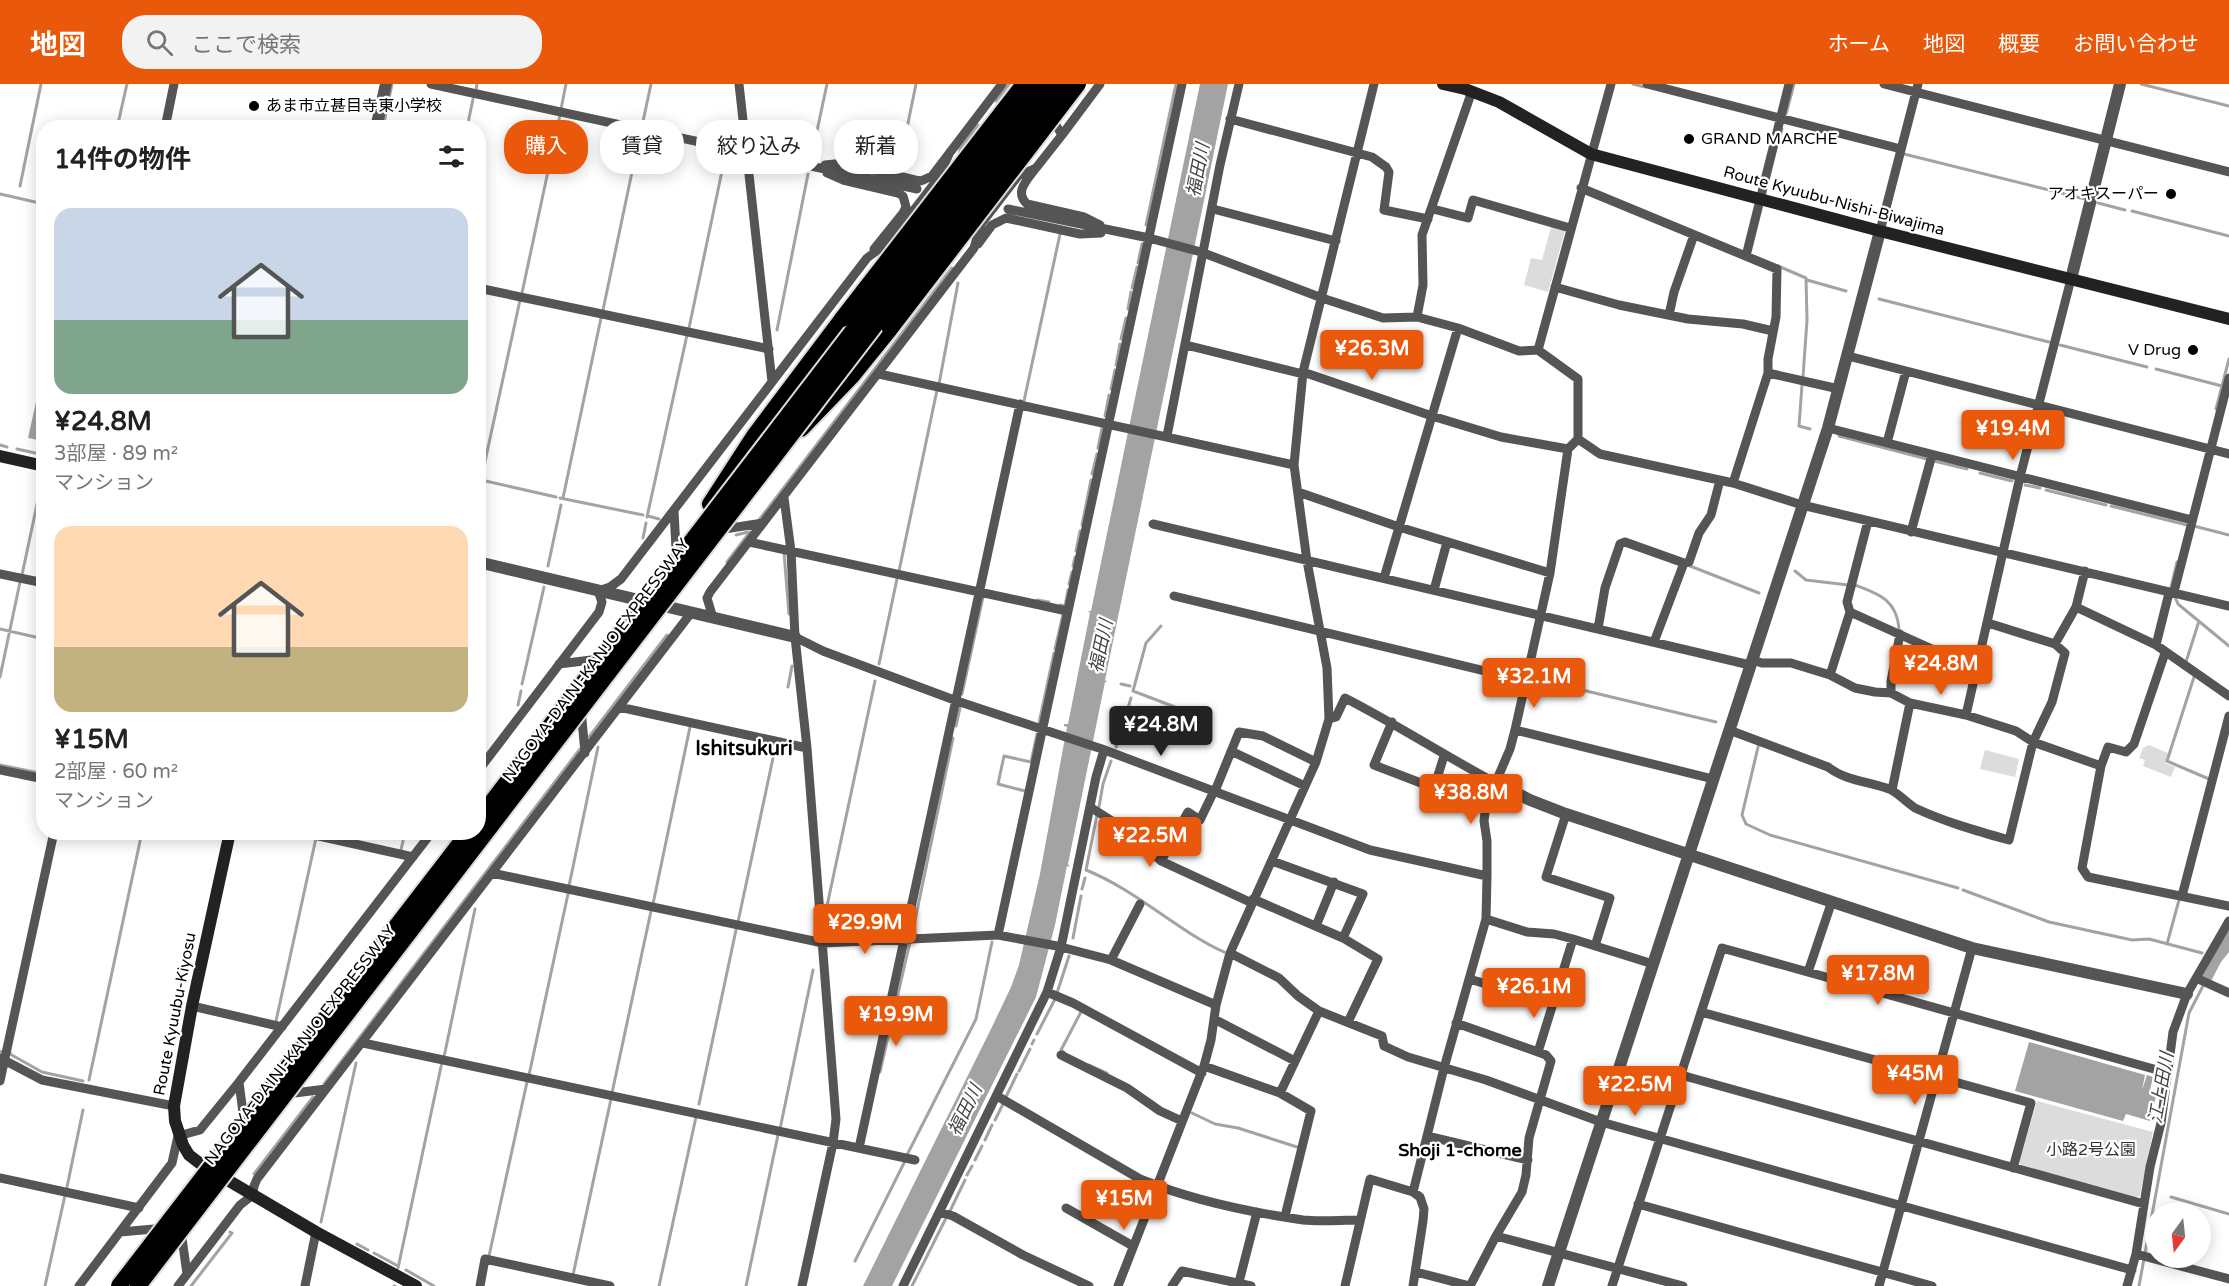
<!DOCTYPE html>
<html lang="ja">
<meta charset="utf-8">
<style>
:root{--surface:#fff;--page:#f2f2f2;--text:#222;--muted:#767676;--accent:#ea580c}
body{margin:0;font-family:"Varela Round","Noto Sans JP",sans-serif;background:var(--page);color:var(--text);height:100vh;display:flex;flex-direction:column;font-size:22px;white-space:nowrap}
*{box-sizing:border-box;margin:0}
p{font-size:20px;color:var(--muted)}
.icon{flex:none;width:33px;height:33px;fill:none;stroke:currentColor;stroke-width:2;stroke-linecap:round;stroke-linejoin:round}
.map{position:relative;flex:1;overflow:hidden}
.drawer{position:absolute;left:36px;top:36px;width:450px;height:720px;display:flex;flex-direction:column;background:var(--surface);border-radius:24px;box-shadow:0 3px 15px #0003}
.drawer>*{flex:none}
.banner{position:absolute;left:504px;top:36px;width:570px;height:54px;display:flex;gap:12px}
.needle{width:39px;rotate:195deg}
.buttons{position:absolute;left:2145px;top:1118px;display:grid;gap:12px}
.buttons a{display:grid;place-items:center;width:66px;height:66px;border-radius:50%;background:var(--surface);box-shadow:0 3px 15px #0003;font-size:30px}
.price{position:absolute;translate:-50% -51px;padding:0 14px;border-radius:6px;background:var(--accent);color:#fff;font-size:20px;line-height:39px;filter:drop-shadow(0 2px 3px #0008)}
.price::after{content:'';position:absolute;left:50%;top:36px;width:18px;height:14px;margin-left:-9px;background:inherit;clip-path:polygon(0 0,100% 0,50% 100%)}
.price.active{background:#222;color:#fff}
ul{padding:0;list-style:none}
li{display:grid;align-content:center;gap:12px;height:318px;padding:0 18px}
li span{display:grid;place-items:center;height:186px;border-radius:18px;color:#555}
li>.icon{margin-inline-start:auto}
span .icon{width:108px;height:108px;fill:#fffc;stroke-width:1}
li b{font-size:26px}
h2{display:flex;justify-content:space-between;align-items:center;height:72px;padding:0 18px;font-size:26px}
.tag{padding:0 21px;border-radius:24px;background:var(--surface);box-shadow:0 3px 15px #0003;font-size:21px;line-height:54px}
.tag.active{background:var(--accent);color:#fff}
header{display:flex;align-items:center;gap:36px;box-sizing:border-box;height:84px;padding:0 30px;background:var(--accent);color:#fff}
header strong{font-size:28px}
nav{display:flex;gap:33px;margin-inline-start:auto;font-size:21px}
.search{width:420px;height:54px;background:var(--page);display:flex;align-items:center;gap:15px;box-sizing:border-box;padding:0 21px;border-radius:24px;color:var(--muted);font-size:22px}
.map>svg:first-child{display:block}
</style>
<header>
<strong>地図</strong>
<div class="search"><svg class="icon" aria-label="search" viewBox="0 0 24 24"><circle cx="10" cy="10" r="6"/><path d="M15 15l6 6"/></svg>ここで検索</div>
<nav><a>ホーム</a><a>地図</a><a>概要</a><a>お問い合わせ</a></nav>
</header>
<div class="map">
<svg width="2229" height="1202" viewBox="0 0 2229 1202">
<rect width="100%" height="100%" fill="#fff"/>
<!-- green -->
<path fill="#dcdcdc" d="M1551 143 1565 147 1548 208 1524 201 1531 174 1542 176Z
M2149 661 2168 669 2165 679 2175 683 2171 693 2143 682 2145 676 2139 674 2143 664Z
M1985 666 2019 675 2015 693 1980 685Z
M2037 1017 2153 1048 2140 1112 2136 1114 2022 1082 2019 1078Z"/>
<!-- water -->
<path fill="#a3a3a3" d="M1200 0H1228L1105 596 1107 598H1105L1068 780 1070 783 1067 782 1055 841 1036 913 892 1202H863L991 945 1011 903 1019 881 1040 790 1067 643 1064 642V640H1068L1090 529 1088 527H1091Z
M36 318 43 320V357L28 354Z
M2229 845V868L2221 878 2210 899 2201 895Z
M2029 958 2145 991 2142 1006 2147 991 2153 993 2150 1006 2157 1008 2150 1037 2126 1030 2123 1037 2015 1007Z"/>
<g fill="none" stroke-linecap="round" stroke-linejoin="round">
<!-- stream -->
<path stroke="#a3a3a3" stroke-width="3" d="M1633 0 1645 3
M2141 0 2229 22
M476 6 477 0
M996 17 1009 0
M563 25H561L566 0
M1786 30 1794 0
M642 42 651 0
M117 44 127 0
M383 44 392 0
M467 44 473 15
M1779 58 1782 45
M1904 70 2085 115
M959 72 960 65 978 41
M811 75 827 0
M898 88 916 0
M20 102 41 0
M0 110 44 120
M2098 119 2125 126
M2132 127 2229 152
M1146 141 1176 0
M1138 179 1142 160
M1778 182 1806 194 1807 236 1803 293
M1807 196 1846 207
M1132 204 1137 183
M522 209 560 31
M1879 215 2049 258
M520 216 481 396 556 413
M1128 225 1131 208
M603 226 640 50
M689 244 726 68
M777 246 808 90
M1121 255 1126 234
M2060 261 2147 283
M1116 281 1120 260
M2156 285 2222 302
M939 300 958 199
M1802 301 1799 342 1810 345
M1111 305 1115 286
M1024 317 1060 150
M2216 325 2229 275
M1105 332 1109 311
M1839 352 1927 375
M0 361 7 363
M1098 364 1102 344
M17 365 44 371
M1934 377 1967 385
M1980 389 2012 397
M1092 390 1097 370
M2025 401 2040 404
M2046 406 2106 421
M560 414 643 431
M563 414 601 234
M2111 422 2187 441
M648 432 659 435
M647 433 687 251
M759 436 952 184
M1082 441 1091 396
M2194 442 2229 451
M736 451 748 448
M643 454 646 439
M1076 467 1080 447
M784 469 789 530
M727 478 750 448
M548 482 561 421
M1073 482 1075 473
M1690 482 1759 509
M899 487 937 306
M1795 487 1806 496 1848 501
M22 491 43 392
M1069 500 1072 488
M1855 501C1878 510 1896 515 1899 544
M2171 503 2177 478
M2175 513 2178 520 2229 562
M1037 516 1049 518
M1060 521 1065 522 1068 506
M1161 542 1146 559 1133 607 1188 628
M0 545 44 555
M1055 565 1063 530
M2186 578 2199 537
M879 580 897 495
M0 593 20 498
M2194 593 2167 677 2209 695
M1532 594 1716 638
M522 600 544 503
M1121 600 1130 602
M788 603 792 582
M962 610 983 513
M518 621 521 607
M1039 639 1054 569
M956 642 960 624
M589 653 667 551
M1759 659 1742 731 1746 740 1770 751 1958 804
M1116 663 1131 614
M0 681 44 690
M1025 707 998 700 1004 672 1031 678 1037 650
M1099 723 1103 700 1111 677
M401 766 405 748
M1086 786C1136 806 1176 846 1224 868
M1086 786 1097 731
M569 802 598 663
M1082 805 1085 794
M1963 806 2049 838 2132 856 2149 855 2202 869
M653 820 690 643
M827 822 875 597
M738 838 776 660
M915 850 912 851 953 654
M1073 854 1081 812
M2167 860 2179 816
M1057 909 1069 872
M276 937 316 754
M1037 950 1055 915
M1032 960 1034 956
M0 967 1 968
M10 968V970L42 988 83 997
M1064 968 1061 966 1082 926
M444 973 475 825
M1089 981 1107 989
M1019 987 1030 965
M880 988 910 858
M529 991 568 810
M89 996 142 748
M324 1000 580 665
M612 1009 651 827
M1006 1013 1017 990
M699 1020 736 846
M1192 1029 1215 1040 1238 1044 1297 1063
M995 1036 1003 1020
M780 1045 813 886
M985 1056 992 1041
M907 1071 976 935 992 858
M975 1076 982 1062
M254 1090 313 1013
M967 1091 972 1082
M67 1103 83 1026
M2171 1113 2229 1130
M950 1127 965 1096
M321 1138 356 979
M357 1160 368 1166
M374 1169 398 1182
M489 1172 527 998
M855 1177 905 1077
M398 1184 442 978
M406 1186 434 1202
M573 1191 611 1015
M45 1202 65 1111
M191 1202 232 1149 230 1148
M394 1202H395
M659 1202 696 1033
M746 1202 778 1051
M912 1202 946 1134
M2139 1202 2189 929 2204 900"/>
<defs>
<path id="motorway" d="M801 345 852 292 890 245
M710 420 754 352 842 235"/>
</defs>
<!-- motorway casing -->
<use href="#motorway" stroke="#dbdbdb" stroke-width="20"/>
<!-- minor -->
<path stroke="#555" stroke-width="9" d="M431 0 917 105
M739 0 772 298
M1647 0 1901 65
M1884 0 2229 88
M1230 35 1372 73 1386 83 1389 88 1384 126 1428 135
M165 44 174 0
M1062 51 1100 0
M825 81 844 79 915 96 921 97 932 92 1002 0
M1035 85C1027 96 1014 108 1027 120L1084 133 1100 141
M827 89 843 96 898 109 903 112 906 123 903 129 874 165
M1581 104 1777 185 1776 233 1768 275V289L1733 399
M1008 125 1149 154 1201 168 1322 214 1383 234 1417 233 1458 244 1519 267 1538 266 1578 295V355L1568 365 1501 353 1432 332 1303 288
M1433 125 1468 134 1473 116 1570 144
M1217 126 1336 157
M1880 147 1918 0
M978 160 992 141 1006 134 1080 150 1101 149
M1746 172 1789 0
M1555 203 1619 221 1688 235 1743 240 1773 247
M478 204 769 265
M1669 231 1674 208 1694 151
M1417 233 1423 201 1422 151 1472 7
M1186 261 1303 290
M1538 266 1611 0
M1848 272 2229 370
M1768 289 1839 305
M879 290 1294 381
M1828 344 2192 436
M1167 352 1220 81 1239 0
M1578 355 1600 370 1733 399 1802 421 2229 522
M1887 359 1906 287
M1298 408 1399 443 1550 489
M784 414 791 467 795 553 807 664 836 1035 833 1059 802 1202
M674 427 676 465
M1868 437 1847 518 1850 528 1943 570 1979 580
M1153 440 1750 581
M718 446 763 439
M1911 448 1932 371
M749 458 1067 527
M0 490 44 499
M1384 494 1458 244
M1434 506 1447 458
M2174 508 2229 294
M1174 512 1526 597
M2076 523 2156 561 2229 612
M713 534 707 514 710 508 974 164 981 140 1018 92 1036 84 1062 51 1051 33
M1988 539 2055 560
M1598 545 1605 504 1620 460 1625 458 1684 479 1689 478 1699 449 1711 431 1720 396
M795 553 823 567 957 617 1102 665 1370 766 1487 792 1486 835 1444 984 1413 1108
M1654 558 1684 479
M2156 561 2169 509
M2165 569 2134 660 2126 668 2108 663 2101 682 2082 784 2088 793 2229 822
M1752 576 1762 579H1791L1830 591 1855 604 1875 608 1891 609 1910 619 1966 631 2016 647 2033 658 2101 682
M559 580 591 576
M1830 591 1850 528
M1891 609V597L1900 550
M619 623 807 664
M581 625 585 669
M1966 631 2020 393 2071 195
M1329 635 1336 633 1345 614C1396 640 1445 672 1496 699
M1392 638 1374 681 1434 704 1444 672
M1515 646 1713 695
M1729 646 1828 683C1846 697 1867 697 1889 705 1896 707 1907 719 1915 724 1945 738 1977 747 2009 756L2033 658 2052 618 2065 569 2055 560 2076 523 2085 487
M1231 667 1305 702
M0 686 44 695
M478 687 599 528 602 518 598 507 610 503 621 495 867 174 891 156 937 96 950 68
M1892 706 1910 619
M1214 707 1200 736 1188 728 1161 777 1252 819
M1215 707 1239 648 1263 652 1316 678
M1090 723 1131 749 1161 777
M1566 730 1546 793 1610 814 1595 862
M301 748 413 773
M1272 777 1363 810 1343 854
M492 789 823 859 998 851 1057 862 1111 876 1216 921
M1487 792V757L1484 737 1486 721 1510 665 1515 646 1550 489 1568 365
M2182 812 2229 632
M1253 815 1343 854 1378 875 1348 938
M1486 835 1527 848 1554 850 1573 855 1653 880
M1316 842 1334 798
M998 851 1182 0
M1230 869 1279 894 1298 912 1319 927 1382 952 1384 962 1408 973 1486 996 1601 1038 2132 1186
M1111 876 1140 820
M1808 888 1832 817
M2196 894 2229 909
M1469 895 1553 919
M1047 908 1073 919 1202 989
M192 922 282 943
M1701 928 2031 1019 2013 1084
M1214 935 1295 977
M1456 939 1538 968 1573 855
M363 959 915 1076
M1538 968 1546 971 1551 977 1529 1054 1526 1091 1522 1108 1496 1152 1683 1202
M1061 971 1127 1004 1160 1027 1182 1037
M0 974 42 996 174 1022
M1204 982 1280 1009 1311 1027 1285 1132
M1681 991 2144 1120
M0 997 54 748
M239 998 243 1029
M1280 1009 1319 927
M287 1010 326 1005
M997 1012 1140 1095C1191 1116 1248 1128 1303 1136 1321 1138 1341 1136 1359 1136
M1427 1052 1528 1076
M859 1064 1020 320
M0 1094 139 1124
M1638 1120 1932 1202
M1066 1124 1133 1162
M940 1128 953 1132 1023 1171 1089 1202
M181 1147 187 1190
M120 1148 154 1145
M2136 1170 2229 1195
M1416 1188 1470 1202
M79 1202 172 1079 178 1052 200 1046 239 998 432 748
M178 1202 240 1121 253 1111 254 1102 257 1095 691 529
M305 1202 316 1148
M480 1202 485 1175 610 1202
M903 1202 1047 908 1061 863 1096 693 1104 666
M1118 1202 1204 982 1211 956 1216 921 1230 869 1316 678 1329 635 1327 584 1307 477 1294 381 1303 288 1374 0
M1172 1202 1182 1187 1251 1202
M1238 1202 1257 1128
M1345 1202 1370 1095 1413 1108 1420 1113 1424 1125 1423 1137 1413 1202
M1470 1202 1496 1152
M1612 1202 1722 864 2168 989
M1879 1202 1972 864
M2127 1202 2136 1170 2150 1083 2161 1039 2173 948 2187 910 2229 837"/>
<!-- tertiary -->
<path stroke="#555" stroke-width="12" d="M376 44 386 0
M2071 195 2120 0
M478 478 795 553
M1496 699 1530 716 1566 730 1972 864 2187 910
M1548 1202 1828 344 1880 147"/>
<!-- secondary -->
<path stroke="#222" stroke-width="12" d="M1443 0 1465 5 1499 18 1591 70 1880 147 2229 235
M0 372 44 382
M230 748 192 922 174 1022 175 1037 183 1061 189 1071 202 1081 316 1148 416 1202"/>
<!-- motorway -->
<use href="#motorway" stroke="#000" stroke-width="16"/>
<defs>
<path id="motorway-bridge" d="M842 235 1024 0
M890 245 1078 0
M478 736 1042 0
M119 1202 469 748
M138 1202 1060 0"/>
</defs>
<!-- motorway-bridge casing -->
<use href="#motorway-bridge" stroke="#dbdbdb" stroke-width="20" stroke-linecap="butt"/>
<!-- motorway-bridge -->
<use href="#motorway-bridge" stroke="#000" stroke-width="16"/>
</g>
<!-- markers -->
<g fill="#000" stroke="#fff" stroke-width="2">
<circle cx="254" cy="22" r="6"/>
<circle cx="1689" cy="55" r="6"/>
<circle cx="2171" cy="110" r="6"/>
<circle cx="2193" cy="266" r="6"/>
</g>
<g text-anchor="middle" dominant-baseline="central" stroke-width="4.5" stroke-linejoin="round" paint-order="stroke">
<!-- poi labels -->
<g font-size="16" fill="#000" stroke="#fff" text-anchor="start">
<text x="266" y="22">あま市立甚目寺東小学校</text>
<text x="1701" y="55">GRAND MARCHE</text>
<text x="2159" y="110" text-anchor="end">アオキスーパー</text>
<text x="2181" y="266" text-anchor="end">V Drug</text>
</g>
<!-- street labels -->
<g font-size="16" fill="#000" stroke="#fff">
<text transform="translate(1834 117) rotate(15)">Route Kyuubu-Nishi-Biwajima</text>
<text transform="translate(596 576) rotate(-53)">NAGOYA-DAINI-KANJO EXPRESSWAY</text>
<text transform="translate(175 930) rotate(-79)">Route Kyuubu-Kiyosu</text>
<text transform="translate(300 961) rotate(-52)">NAGOYA-DAINI-KANJO EXPRESSWAY</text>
</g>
<!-- park labels -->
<g font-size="16" fill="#333" stroke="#fff">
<text x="2091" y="1066">小路2号公園</text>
</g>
<!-- water labels -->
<g font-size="18" font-style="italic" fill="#444" stroke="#fff">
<text transform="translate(1198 86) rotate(-79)">福田川</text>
<text transform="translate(1101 562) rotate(-78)">福田川</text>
<text transform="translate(2161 1004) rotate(-80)">江上田川</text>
<text transform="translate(965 1026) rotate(-64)">福田川</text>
</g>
<!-- neighbourhood labels -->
<g font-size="18" font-weight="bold" fill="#000" stroke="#fff">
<text x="1460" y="1066">Shoji 1-chome</text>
</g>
<!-- quarter labels -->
<g font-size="20" font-weight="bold" fill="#000" stroke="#fff">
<text x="744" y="665">Ishitsukuri</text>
</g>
</g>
</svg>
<div class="buttons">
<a><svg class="needle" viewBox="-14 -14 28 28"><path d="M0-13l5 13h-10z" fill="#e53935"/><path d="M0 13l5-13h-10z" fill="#767676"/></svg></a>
</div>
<b class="price" style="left:1372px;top:297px">¥26.3M</b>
<b class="price" style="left:2013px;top:377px">¥19.4M</b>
<b class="price" style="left:1941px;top:612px">¥24.8M</b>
<b class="price" style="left:1534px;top:625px">¥32.1M</b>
<b class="price active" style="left:1161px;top:673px">¥24.8M</b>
<b class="price" style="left:1471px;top:741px">¥38.8M</b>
<b class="price" style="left:1150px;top:784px">¥22.5M</b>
<b class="price" style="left:865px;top:871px">¥29.9M</b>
<b class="price" style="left:1878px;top:922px">¥17.8M</b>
<b class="price" style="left:1534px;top:935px">¥26.1M</b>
<b class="price" style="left:896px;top:963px">¥19.9M</b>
<b class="price" style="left:1915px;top:1022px">¥45M</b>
<b class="price" style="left:1635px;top:1033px">¥22.5M</b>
<b class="price" style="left:1124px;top:1147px">¥15M</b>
<div class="banner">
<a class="tag active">購入</a>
<a class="tag">賃貸</a>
<a class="tag">絞り込み</a>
<a class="tag">新着</a>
</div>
<section class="drawer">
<h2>14件の物件<svg class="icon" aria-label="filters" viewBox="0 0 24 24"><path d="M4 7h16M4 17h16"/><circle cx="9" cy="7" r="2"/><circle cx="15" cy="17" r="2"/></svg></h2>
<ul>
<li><span style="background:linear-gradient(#c9d6e8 60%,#7fa58c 0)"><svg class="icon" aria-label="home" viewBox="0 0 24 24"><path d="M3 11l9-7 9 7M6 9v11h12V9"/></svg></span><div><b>¥24.8M</b><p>3部屋 · 89 m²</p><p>マンション</p></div></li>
<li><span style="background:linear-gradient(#ffd9b3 65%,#c2b280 0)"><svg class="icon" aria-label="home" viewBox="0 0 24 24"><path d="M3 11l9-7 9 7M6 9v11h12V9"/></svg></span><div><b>¥15M</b><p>2部屋 · 60 m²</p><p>マンション</p></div></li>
</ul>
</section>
</div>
